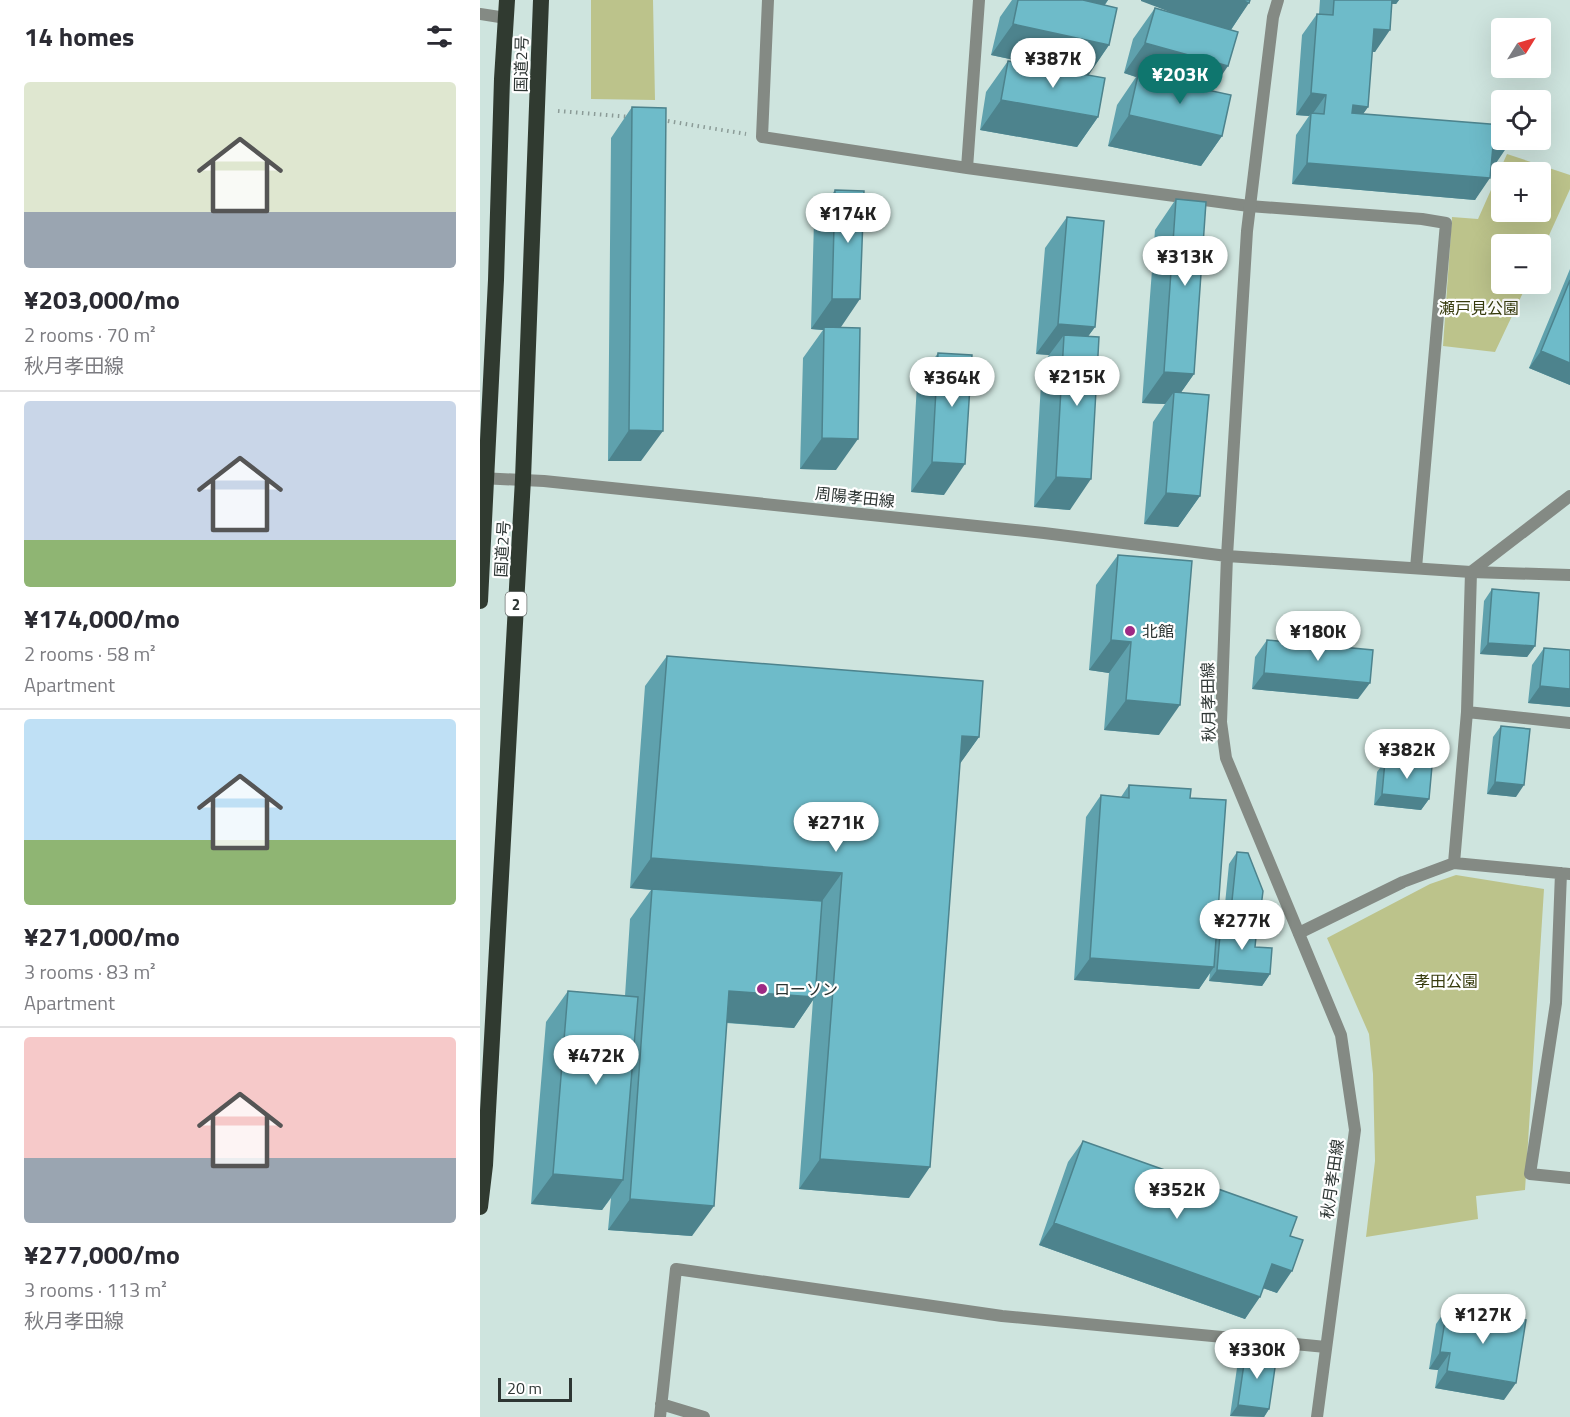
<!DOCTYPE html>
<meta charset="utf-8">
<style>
:root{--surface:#fff;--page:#f7f7f7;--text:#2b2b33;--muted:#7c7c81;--line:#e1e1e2;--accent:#0f766e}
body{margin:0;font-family:"Titillium Web","Noto Sans JP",sans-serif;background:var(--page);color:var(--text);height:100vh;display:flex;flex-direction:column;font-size:22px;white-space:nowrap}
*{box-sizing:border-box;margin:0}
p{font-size:20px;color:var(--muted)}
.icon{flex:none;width:33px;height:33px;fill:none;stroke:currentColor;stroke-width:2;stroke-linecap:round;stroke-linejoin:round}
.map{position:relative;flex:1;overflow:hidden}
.details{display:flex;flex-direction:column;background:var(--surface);width:480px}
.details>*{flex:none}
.needle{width:39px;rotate:53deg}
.fabs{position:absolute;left:1011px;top:18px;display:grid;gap:12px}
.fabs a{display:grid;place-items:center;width:60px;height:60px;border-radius:6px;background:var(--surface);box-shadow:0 6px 24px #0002;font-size:30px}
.scale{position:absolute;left:18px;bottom:15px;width:74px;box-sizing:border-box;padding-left:6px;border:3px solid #2d3533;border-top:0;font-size:16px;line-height:21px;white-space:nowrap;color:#2d3533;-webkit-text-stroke:4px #fff;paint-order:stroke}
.price{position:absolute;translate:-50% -51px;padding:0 14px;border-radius:21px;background:#fff;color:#222;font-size:20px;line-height:39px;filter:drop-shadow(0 2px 3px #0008)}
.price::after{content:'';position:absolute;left:50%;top:36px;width:18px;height:14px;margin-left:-9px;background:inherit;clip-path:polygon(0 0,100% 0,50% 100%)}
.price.selected{background:var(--accent);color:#fff}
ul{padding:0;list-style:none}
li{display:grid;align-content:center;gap:12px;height:318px;padding:0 24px}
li+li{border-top:2px solid var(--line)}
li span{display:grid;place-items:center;height:186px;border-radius:6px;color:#555}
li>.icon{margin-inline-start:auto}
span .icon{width:108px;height:108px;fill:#fffc;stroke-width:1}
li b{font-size:26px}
h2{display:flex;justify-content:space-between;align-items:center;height:72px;padding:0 24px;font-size:26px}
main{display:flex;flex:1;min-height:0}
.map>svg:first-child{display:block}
</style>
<main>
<section class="details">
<h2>14 homes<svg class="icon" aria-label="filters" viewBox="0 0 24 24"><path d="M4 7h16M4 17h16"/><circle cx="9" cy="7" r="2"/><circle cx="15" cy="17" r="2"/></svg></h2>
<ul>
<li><span style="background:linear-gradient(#dfe7d0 70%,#9aa5b1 0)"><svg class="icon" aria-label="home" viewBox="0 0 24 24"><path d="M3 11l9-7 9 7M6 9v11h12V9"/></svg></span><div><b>¥203,000/mo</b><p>2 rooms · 70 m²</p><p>秋月孝田線</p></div></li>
<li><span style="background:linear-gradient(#c9d6e8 75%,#8fb573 0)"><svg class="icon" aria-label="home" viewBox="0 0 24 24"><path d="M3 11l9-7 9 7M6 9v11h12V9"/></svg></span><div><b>¥174,000/mo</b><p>2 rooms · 58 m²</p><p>Apartment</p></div></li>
<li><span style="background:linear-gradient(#bfe0f5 65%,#8fb573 0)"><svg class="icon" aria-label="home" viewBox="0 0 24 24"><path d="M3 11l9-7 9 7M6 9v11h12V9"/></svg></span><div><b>¥271,000/mo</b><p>3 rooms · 83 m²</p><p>Apartment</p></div></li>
<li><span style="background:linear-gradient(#f6c9c9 65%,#9aa5b1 0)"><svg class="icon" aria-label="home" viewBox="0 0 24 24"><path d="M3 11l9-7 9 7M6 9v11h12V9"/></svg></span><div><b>¥277,000/mo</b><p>3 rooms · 113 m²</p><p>秋月孝田線</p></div></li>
</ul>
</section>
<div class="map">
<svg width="1090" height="1417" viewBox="0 0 1090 1417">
<rect width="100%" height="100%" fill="#cee4de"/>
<!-- green -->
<path fill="#bcc38b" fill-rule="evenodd" d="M111 0H173L175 100 111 99Z
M1027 154 1090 175V189L1061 253 1060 244H1022V284H1047L1015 352 963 346 972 217 998 219ZM1022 172H1060V212H1022Z
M976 875 1064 889 1045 1190 996 1196 998 1219 886 1237 895 1161 893 1074 889 1034 847 938 950 884Z"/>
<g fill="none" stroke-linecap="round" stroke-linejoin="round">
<!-- path -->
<path stroke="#8b9b97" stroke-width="4" stroke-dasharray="1.5 4.5" stroke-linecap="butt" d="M78 111 151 117
M182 120 266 134"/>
<!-- minor -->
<path stroke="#848a84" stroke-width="12" d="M288 0 282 137 487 168 769 206 942 219 966 223 936 568
M487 168 499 0
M987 712 1090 723
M974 863 987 712 991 572 1090 496
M1081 873 1076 1003 1050 1174 1090 1178
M819 933 923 882 974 863 1090 874
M181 1404 224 1417
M180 1417 196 1269 522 1316 846 1347"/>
<!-- tertiary -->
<path stroke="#848a84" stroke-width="12" d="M798 0 793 17 767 231 747 556 741 722 746 758 861 1035 875 1130 837 1417
M0 14 26 18
M0 478 64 481 564 533 747 556 991 572 1090 575"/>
<!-- trunk -->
<path stroke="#303a30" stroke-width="16" d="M0 601 16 280 22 79 27 0
M0 1207 5 1165 43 479 61 0"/>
</g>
<!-- wall -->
<path fill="#5fa1ad" d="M532 0H628L625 5 629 45 608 75 618 117 597 147 500 130 506 92 528 61 603 75 511 55 520 17Z
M661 0H770L751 30 731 91 742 136 721 166 628 146 637 105 656 77 644 73 653 39 675 8 698 15Z
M840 0H919L916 4H912L895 52H892L888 107 883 114 1012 169H1011L995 200 812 184 816 135 829 116 816 115 822 35 837 14H839Z
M152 107 161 461H128L131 138Z
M355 190 360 328 356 470 320 469 323 358 343 330 331 329 334 221Z
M696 199 714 374 701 392 720 496 698 527 664 524 673 422 685 404 662 403 675 230Z
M587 217 615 327 608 336 590 510 554 507 562 365 569 355 556 354 565 248Z
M1090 269V385L1049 368Z
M458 353 464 495 431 492 437 383Z
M638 555 679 735 624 730 629 673 609 670 616 585Z
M1012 589 1055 646 1047 657 1000 654 1004 601Z
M787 640 878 699 772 689 775 657Z
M1064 648 1090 650V707L1048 703 1052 665Z
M187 656 499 737 480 763 429 1198 319 1189 333 1000 314 1028 246 1023 212 1236 128 1230 131 1198 122 1210 51 1204 66 1022 88 991 145 996 150 919 171 890 150 888 165 686Z
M1021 726 1036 797 1007 794 1013 737Z
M905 761 949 799 941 810 894 805 897 772Z
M649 785 710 798 737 929 741 923 743 924 749 864 757 852 776 927 775 947 790 974 782 986 729 981 730 973 719 989 594 980 606 817 621 795 641 797Z
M603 1141 810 1236 797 1293 783 1288 765 1319 559 1245 588 1162Z
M967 1308 1024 1400 955 1388 958 1370 949 1369 956 1324Z
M766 1350 789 1409 784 1417 750 1416 758 1361Z"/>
<!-- shaded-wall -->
<path fill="#4d838d" d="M600 0H628L622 8Z
M661 0H761L769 3 748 34 661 1Z
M900 0H919L916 4 898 3Z
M533 24 629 45 608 76 511 55Z
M894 29 910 30 895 52 878 51Z
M665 43 748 66 727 97 658 75 656 77 644 73Z
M831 93 846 95 831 116V113L829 116 816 115Z
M521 100 618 117 597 147 500 130Z
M873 105 888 107 873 128 857 127Z
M649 115 742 136 721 166 628 146Z
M1013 146 1027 147 1012 169 997 168Z
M827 163 1010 178 995 200 812 184Z
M352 299H380L359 330 344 327 343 330 331 329Z
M578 324 615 327 593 357 584 335 569 355 556 354Z
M1061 351 1090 363V385L1049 368Z
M684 372 714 374 693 404 694 392 685 404 662 403Z
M149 430 183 431 161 461H128Z
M342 438 378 439 356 470 320 469Z
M452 462 485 464 464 495 431 492Z
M576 477 611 479 590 510 554 507Z
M686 493 720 496 698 527 664 524Z
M631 640 651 642 629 673 609 670Z
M1008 643 1055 646 1047 657 1000 654Z
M784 673 890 683 878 699 772 689Z
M1060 686 1090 689V707L1048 703Z
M646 700 700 705 679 735 624 730Z
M482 736 499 737 477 768Z
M1015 782 1044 785 1036 797 1007 794Z
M902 794 949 799 941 810 894 805Z
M171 858 362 873 340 904 150 888Z
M750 920 779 923 771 935 742 932Z
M610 958 734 967 719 989 594 980Z
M737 970 790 974 782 986 729 981Z
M249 991 335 997 314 1028 227 1021Z
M340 1159 450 1167 429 1198 319 1189Z
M73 1174 143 1180 122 1210 51 1204Z
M150 1199 234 1206 212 1236 128 1230Z
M574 1223 780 1297 765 1319 559 1245Z
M792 1264 812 1271 797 1293 777 1286Z
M960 1352 970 1353 958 1370 949 1369Z
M967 1371 1036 1383 1024 1400 955 1388Z
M758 1405 789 1409 784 1417 750 1416Z"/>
<!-- building -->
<path fill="#6ebbc9" stroke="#4d838d" stroke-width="1.5" d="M538 0H603L637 8 629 45 533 24Z
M761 0H770L769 3Z
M854 0H912L910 30 894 29 888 107 873 105 872 113 1022 125V140H1028L1027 147 1013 146 1010 178 827 163 831 113 844 114 846 95 831 93 837 14 853 15Z
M675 8 758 32 748 66 665 43Z
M528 61 625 78 618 117 521 100Z
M658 75 751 95 742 136 649 115Z
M152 107 186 108 183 431 149 430Z
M355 190 384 191 380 299H352Z
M696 199 726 202 714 374 684 372Z
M587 217 624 221 615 327 578 324Z
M1090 280V363L1061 351Z
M344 327 380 328 378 439 342 438Z
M584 335 619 337 611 479 576 477Z
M458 353 492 355 485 464 452 462Z
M694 392 729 395 720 496 686 493Z
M638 555 712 561 700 705 646 700 651 642 631 640Z
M1012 589 1059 593 1055 646 1008 643Z
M787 640 893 650 890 683 784 673Z
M1064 648 1090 650V689L1060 686Z
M187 656 503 681 499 737 482 736 450 1167 340 1159 362 873 171 858Z
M1021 726 1050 729 1044 785 1015 782Z
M905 761 952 766 949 799 902 794Z
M649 785 711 789 710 798 746 800 734 967 610 958 621 795 649 798Z
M757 852 768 853 783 891 779 923 750 920Z
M172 889 342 901 335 997 249 991 234 1206 150 1199Z
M741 923 777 927 775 947 792 948 790 974 737 970Z
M88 991 158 997 143 1180 73 1174Z
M603 1141 817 1217 810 1236 823 1240 812 1271 792 1264 780 1297 574 1223Z
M967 1308 1046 1320 1036 1383 967 1371 970 1353 960 1352Z
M766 1350 797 1354 789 1409 758 1405Z"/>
<!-- markers -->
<g fill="#9e2a84" stroke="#fff" stroke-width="2">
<circle cx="650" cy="631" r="6"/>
<circle cx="282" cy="989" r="6"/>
</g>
<g text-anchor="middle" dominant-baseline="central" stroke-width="4.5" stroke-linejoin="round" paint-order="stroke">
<!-- shield labels -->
<rect fill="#fff" stroke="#6c7270" stroke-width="1.5" x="25.5" y="592" width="21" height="24" rx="4.5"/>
<g font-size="15" font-weight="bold" fill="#2d3533">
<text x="36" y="604">2</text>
</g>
<!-- street labels -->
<g font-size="16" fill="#2d3533" stroke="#fff">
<text transform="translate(41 64) rotate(-89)">国道2号</text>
<text transform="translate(375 497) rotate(6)">周陽孝田線</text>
<text transform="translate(22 549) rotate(-87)">国道2号</text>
<text transform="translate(728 702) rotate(-91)">秋月孝田線</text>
<text transform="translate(852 1179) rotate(-82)">秋月孝田線</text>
</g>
<!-- park labels -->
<g font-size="16" fill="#373b0d" stroke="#fff">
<text x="999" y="308">瀬戸見公園</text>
<text x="966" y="981">孝田公園</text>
</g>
<!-- poi labels -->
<g font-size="16" fill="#2d3533" stroke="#fff" text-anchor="start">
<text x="662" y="631">北館</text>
<text x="294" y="989">ローソン</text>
</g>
</g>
</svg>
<div class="fabs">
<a><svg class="needle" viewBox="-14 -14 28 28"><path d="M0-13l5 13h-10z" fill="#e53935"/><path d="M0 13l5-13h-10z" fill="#7c7c81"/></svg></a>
<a><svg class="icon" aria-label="locate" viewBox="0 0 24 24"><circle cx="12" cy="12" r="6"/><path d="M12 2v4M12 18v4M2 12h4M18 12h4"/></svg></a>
<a>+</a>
<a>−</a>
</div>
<div class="scale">20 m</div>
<b class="price" style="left:573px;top:89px">¥387K</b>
<b class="price selected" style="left:700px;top:105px">¥203K</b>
<b class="price" style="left:368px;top:244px">¥174K</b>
<b class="price" style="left:705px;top:287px">¥313K</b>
<b class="price" style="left:597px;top:407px">¥215K</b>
<b class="price" style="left:472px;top:408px">¥364K</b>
<b class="price" style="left:838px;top:662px">¥180K</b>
<b class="price" style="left:927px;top:780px">¥382K</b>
<b class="price" style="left:356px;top:853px">¥271K</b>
<b class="price" style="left:762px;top:951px">¥277K</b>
<b class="price" style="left:116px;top:1086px">¥472K</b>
<b class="price" style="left:697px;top:1220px">¥352K</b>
<b class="price" style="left:1003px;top:1345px">¥127K</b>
<b class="price" style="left:777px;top:1380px">¥330K</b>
</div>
</main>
